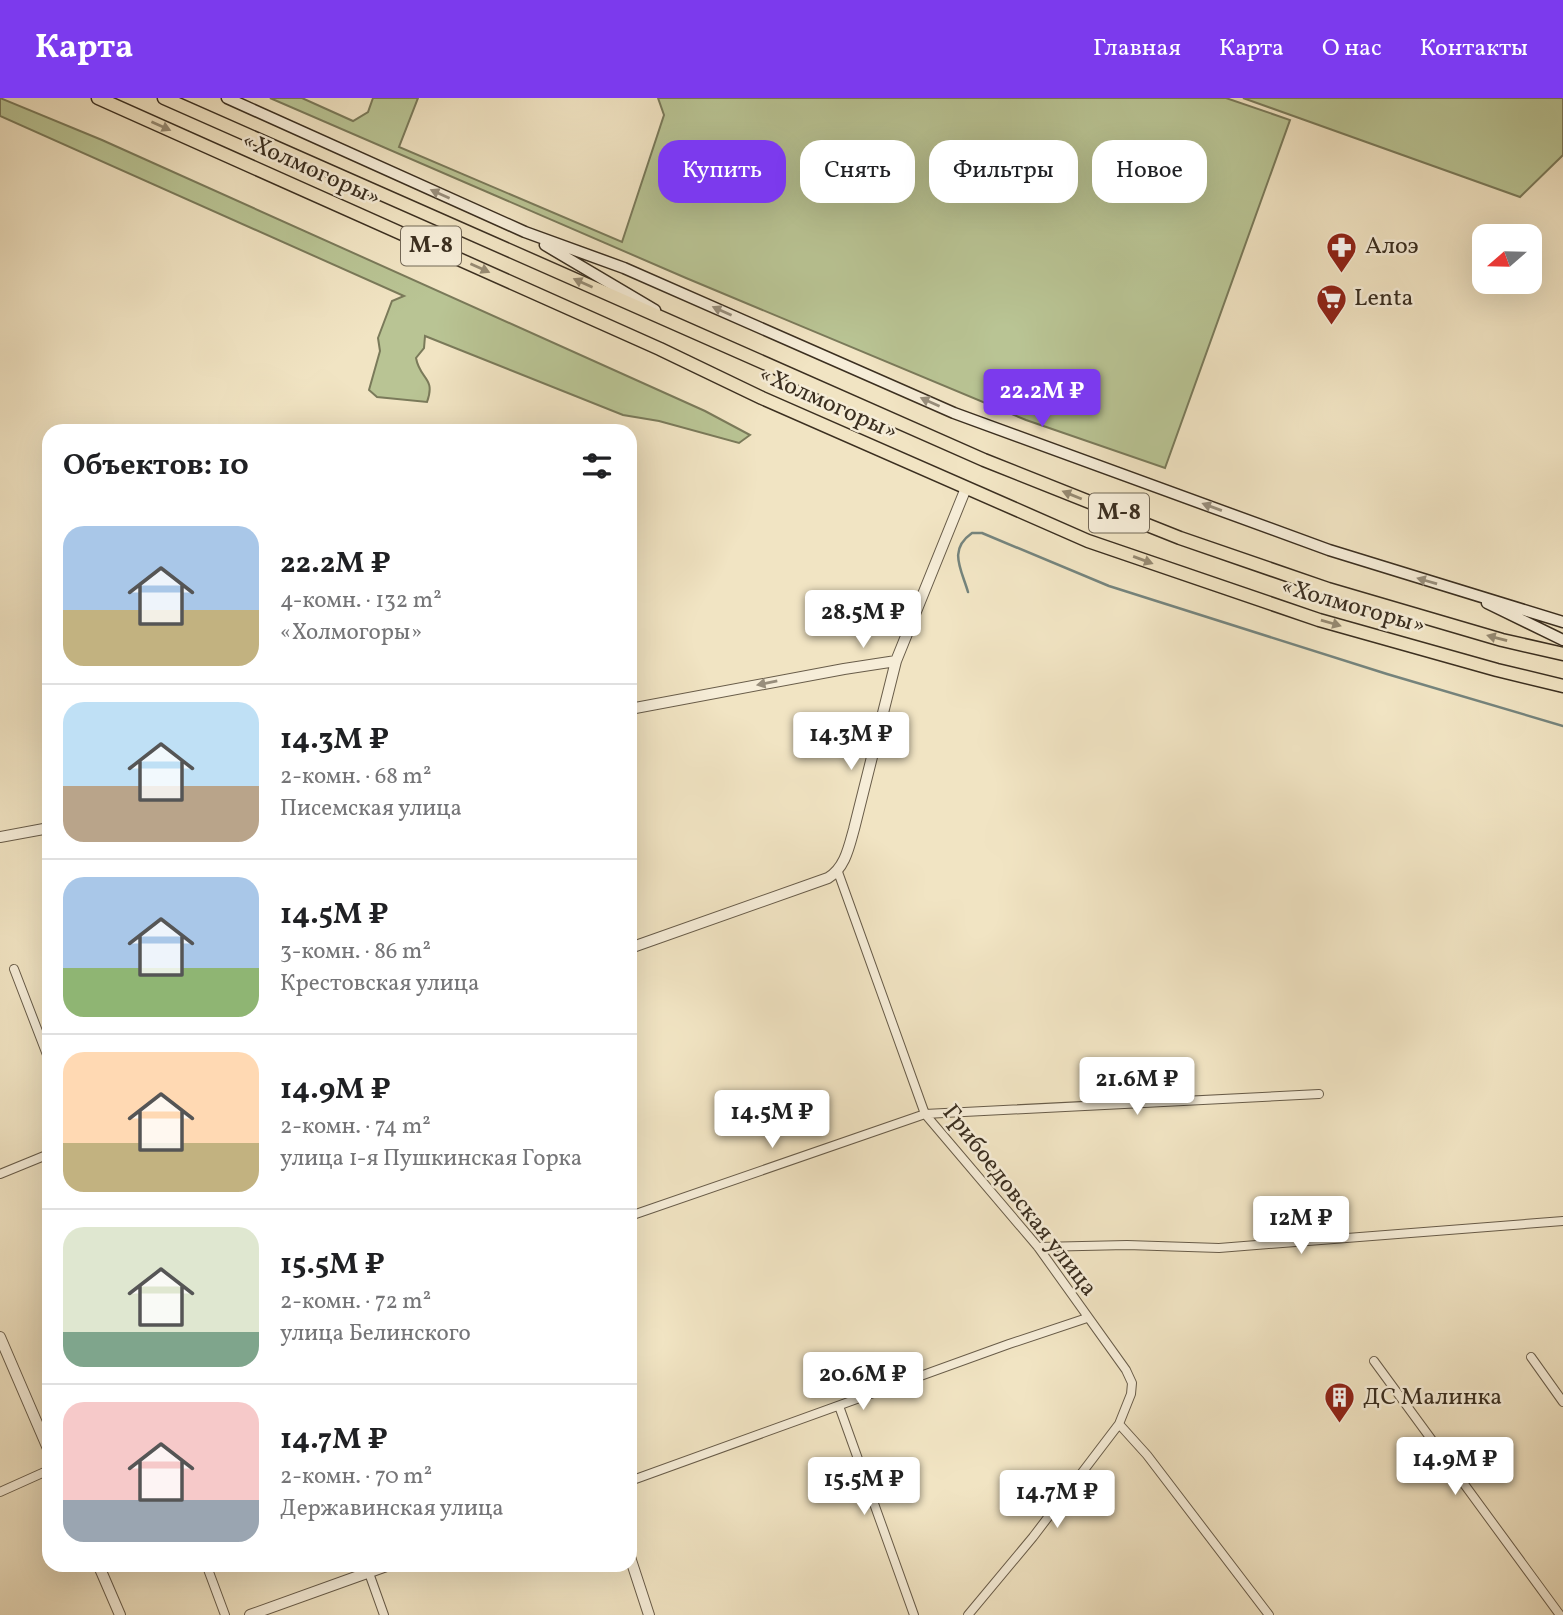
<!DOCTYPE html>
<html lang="ru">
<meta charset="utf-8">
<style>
:root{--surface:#fff;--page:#f2f2f2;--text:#202124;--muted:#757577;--line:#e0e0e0;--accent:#7c3aed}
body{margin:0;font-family:Vollkorn,serif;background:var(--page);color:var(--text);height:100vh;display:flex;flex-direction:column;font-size:26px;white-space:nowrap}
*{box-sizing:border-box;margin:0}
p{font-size:23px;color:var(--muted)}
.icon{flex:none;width:38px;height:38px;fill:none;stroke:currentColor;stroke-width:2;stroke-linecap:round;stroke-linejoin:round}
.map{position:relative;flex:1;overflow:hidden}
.sheet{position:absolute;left:42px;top:326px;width:595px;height:1148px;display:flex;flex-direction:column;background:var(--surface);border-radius:21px;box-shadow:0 7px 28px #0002}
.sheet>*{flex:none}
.guide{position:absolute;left:658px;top:42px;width:665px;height:63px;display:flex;gap:14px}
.needle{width:46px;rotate:250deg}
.tools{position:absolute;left:1472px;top:126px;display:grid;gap:14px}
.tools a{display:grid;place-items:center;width:70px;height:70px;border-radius:14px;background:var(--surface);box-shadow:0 7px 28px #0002;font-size:35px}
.price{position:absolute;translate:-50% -60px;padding:0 16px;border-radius:7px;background:#fff;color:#222;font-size:23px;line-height:46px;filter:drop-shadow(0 2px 4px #0008)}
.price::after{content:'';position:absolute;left:50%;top:42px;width:21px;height:16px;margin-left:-10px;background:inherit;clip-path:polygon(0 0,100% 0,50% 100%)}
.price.selected{background:var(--accent);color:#fff}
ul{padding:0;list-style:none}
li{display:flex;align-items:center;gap:21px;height:175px;padding:0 21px}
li+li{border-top:2px solid var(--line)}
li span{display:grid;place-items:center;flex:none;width:196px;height:140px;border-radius:21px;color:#555}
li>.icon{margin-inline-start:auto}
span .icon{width:84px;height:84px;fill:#fffc;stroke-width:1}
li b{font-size:30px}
h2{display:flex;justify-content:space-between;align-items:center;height:84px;padding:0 21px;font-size:30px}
.chip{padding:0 24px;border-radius:21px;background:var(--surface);box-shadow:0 7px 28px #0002;font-size:24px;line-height:63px}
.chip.selected{background:var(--accent);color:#fff}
header{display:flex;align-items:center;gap:42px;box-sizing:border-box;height:98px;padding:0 35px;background:var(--accent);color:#fff}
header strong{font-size:33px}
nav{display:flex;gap:38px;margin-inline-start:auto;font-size:24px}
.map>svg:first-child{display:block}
</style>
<header>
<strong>Карта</strong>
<nav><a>Главная</a><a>Карта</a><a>О нас</a><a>Контакты</a></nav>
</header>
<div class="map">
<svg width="1563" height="1517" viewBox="0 0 1563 1517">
<rect width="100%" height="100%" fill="#f1e4c3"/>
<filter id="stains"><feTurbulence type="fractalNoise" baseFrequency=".00286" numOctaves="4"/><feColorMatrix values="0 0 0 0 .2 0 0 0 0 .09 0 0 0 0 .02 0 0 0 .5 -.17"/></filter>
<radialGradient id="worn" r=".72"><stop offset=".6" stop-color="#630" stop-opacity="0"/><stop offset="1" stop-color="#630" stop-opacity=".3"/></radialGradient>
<!-- green -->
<path fill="#b9c494" stroke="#7a7a5a" stroke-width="2" d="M0 0 102 42 705 313 750 337 739 345 659 323 623 317 425 238 424 250 416 260C420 282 436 279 427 304L377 299 369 292 380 253 378 240 392 203 404 198 0 18Z
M270 0H302L353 23 368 14 373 0H418L399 49 622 144 664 17 658 0H1226L1290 22 1165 370 1026 322 686 180Z
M1243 0H1563V57L1520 99Z"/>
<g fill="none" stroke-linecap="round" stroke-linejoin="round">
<!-- stream -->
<path stroke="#75847d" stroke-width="2.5" d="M968 494C961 470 948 452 972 435H982L1109 488 1387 576 1563 628"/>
<defs>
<path id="minor" d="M838 774 925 1016 1038 1149 1126 1272 1132 1285 1131 1296 1119 1326 1033 1439 968 1517
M14 871 49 962
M0 1076 49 1056
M630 1118 925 1016 1319 996
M1038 1149 1127 1147 1219 1150 1563 1123
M1531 1259 1563 1304
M1374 1263 1560 1517
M839 1308 914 1517
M1119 1326 1147 1357 1269 1517
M630 1383 1009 1246 1087 1220
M0 1394 49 1372
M206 1466 225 1517
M369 1475 384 1517"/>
<path id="tertiary" d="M630 611 844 571 896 563
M0 739 49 730
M630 850 828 780C845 770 849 749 854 731L896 563 966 390
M0 1239 49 1353
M630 1459 649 1517
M98 1466 120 1517
M250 1517 392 1466"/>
<path id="secondary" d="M227 0 525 134 624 170 954 315 1329 452 1563 524
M545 147 655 212
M1487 505 1563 542"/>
<path id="trunk" d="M98 0 660 251 762 300 1088 443 1319 522 1497 572 1563 588
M164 0 984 362 1180 440 1328 491 1502 542 1563 556"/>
</defs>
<!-- minor casing -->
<use href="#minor" stroke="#685c49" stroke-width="10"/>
<!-- tertiary casing -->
<use href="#tertiary" stroke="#685c49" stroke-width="12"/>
<!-- secondary casing -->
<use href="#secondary" stroke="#3b2f20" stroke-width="13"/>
<!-- trunk casing -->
<use href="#trunk" stroke="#3b2f20" stroke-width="15"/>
<!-- minor -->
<use href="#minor" stroke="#f6edd8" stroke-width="8"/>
<!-- tertiary -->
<use href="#tertiary" stroke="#f6edd8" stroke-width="10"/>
<!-- secondary -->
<use href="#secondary" stroke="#f6edd8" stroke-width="10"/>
<!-- trunk -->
<use href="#trunk" stroke="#f1e4c3" stroke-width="12"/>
</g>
<!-- one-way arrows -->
<defs><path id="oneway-solid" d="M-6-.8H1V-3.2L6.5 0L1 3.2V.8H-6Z" transform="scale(1.75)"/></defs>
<g fill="#968a72">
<use href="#oneway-solid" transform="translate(161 28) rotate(24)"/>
<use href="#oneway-solid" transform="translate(480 170) rotate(24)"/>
<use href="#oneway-solid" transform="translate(583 185) rotate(-156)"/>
<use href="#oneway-solid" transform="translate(1072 397) rotate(-158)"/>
<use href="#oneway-solid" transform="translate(1143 462) rotate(20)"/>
<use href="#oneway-solid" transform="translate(1331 525) rotate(16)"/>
<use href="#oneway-solid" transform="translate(1497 540) rotate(-165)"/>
</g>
<g fill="#988e7c">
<use href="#oneway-solid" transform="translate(440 96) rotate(-156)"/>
<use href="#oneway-solid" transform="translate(722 213) rotate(-156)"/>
<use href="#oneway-solid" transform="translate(930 304) rotate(-156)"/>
<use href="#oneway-solid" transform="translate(1212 409) rotate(-160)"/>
<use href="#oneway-solid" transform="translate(1427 483) rotate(-164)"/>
<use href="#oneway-solid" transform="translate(767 585) rotate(169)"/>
</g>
<!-- icons -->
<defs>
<symbol id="pharmacy-pin" viewBox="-11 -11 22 30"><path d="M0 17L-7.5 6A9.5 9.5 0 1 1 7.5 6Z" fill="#8f2418" stroke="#f6edd8"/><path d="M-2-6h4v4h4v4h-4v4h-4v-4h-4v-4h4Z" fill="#fff"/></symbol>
<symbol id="supermarket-pin" viewBox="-11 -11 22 30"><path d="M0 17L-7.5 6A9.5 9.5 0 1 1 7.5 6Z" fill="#8f2418" stroke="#f6edd8"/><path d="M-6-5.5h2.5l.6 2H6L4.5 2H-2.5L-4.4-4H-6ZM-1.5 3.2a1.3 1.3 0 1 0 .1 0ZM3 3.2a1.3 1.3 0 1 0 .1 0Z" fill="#fff"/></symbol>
<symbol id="building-pin" viewBox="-11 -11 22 30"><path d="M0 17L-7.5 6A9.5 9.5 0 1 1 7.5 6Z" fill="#8f2418" stroke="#f6edd8"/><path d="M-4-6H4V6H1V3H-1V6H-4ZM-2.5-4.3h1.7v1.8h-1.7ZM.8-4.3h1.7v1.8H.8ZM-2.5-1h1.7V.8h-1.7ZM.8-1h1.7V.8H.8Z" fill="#fff"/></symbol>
</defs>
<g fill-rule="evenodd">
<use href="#pharmacy-pin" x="1324" y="132" width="35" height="47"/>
<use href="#supermarket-pin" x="1314" y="184" width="35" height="47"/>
<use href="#building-pin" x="1322" y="1282" width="35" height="47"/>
</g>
<g text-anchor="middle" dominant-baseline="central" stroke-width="5" stroke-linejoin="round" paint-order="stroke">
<!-- shield labels -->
<g fill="#f6edd8" stroke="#736857" stroke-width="2">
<rect x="401" y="128.5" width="60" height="39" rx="5"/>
<rect x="1089" y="395.5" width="60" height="39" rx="5"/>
</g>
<g font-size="23" font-weight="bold" fill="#3b2f20">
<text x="431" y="148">М-8</text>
<text x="1119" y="415">М-8</text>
</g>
<!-- street labels -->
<g font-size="24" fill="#3b2f20" stroke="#f6edd8">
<text transform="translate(311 72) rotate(24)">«Холмогоры»</text>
<text transform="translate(828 306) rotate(24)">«Холмогоры»</text>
<text transform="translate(1353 509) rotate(16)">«Холмогоры»</text>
<text transform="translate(1019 1103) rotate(52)">Грибоедовская улица</text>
</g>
<!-- poi labels -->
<g font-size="24" fill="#3b2f20" stroke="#f6edd8" text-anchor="start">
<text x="1365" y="149">Алоэ</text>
<text x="1354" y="201">Lenta</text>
<text x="1363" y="1300">ДС Малинка</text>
</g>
</g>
<rect width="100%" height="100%" filter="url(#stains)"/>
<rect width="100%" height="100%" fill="url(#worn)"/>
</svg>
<div class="tools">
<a><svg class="needle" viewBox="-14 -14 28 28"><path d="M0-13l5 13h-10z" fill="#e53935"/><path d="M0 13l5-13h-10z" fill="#757577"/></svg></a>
</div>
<b class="price selected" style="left:1042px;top:331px">22.2M ₽</b>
<b class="price" style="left:863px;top:552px">28.5M ₽</b>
<b class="price" style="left:851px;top:674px">14.3M ₽</b>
<b class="price" style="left:1137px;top:1019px">21.6M ₽</b>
<b class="price" style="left:772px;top:1052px">14.5M ₽</b>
<b class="price" style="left:1301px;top:1158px">12M ₽</b>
<b class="price" style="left:863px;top:1314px">20.6M ₽</b>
<b class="price" style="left:1455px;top:1399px">14.9M ₽</b>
<b class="price" style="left:864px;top:1419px">15.5M ₽</b>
<b class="price" style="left:1057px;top:1432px">14.7M ₽</b>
<div class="guide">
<a class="chip selected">Купить</a>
<a class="chip">Снять</a>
<a class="chip">Фильтры</a>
<a class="chip">Новое</a>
</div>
<section class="sheet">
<h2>Объектов: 10<svg class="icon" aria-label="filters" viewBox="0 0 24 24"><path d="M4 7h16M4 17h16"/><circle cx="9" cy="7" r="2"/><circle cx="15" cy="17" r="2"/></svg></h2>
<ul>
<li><span style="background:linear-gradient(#a9c7e8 60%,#c2b280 0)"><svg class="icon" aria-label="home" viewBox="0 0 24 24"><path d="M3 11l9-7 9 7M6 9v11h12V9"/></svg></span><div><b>22.2M ₽</b><p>4-комн. · 132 m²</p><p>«Холмогоры»</p></div></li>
<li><span style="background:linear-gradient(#bfe0f5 60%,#b9a48a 0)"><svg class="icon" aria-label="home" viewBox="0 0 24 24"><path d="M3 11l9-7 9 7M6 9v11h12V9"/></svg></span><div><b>14.3M ₽</b><p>2-комн. · 68 m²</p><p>Писемская улица</p></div></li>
<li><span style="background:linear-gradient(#a9c7e8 65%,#8fb573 0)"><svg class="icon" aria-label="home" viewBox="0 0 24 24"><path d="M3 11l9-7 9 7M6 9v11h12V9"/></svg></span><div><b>14.5M ₽</b><p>3-комн. · 86 m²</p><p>Крестовская улица</p></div></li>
<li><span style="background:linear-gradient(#ffd9b3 65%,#c2b280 0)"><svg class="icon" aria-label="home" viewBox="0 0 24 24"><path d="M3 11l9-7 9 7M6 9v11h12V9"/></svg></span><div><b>14.9M ₽</b><p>2-комн. · 74 m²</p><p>улица 1-я Пушкинская Горка</p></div></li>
<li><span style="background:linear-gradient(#dfe7d0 75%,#7fa58c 0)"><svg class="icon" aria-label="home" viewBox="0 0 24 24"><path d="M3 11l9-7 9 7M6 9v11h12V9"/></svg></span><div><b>15.5M ₽</b><p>2-комн. · 72 m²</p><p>улица Белинского</p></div></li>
<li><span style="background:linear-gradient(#f6c9c9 70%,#9aa5b1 0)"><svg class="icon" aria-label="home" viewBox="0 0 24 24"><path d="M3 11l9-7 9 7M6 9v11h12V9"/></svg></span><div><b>14.7M ₽</b><p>2-комн. · 70 m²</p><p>Державинская улица</p></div></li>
</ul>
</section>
</div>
